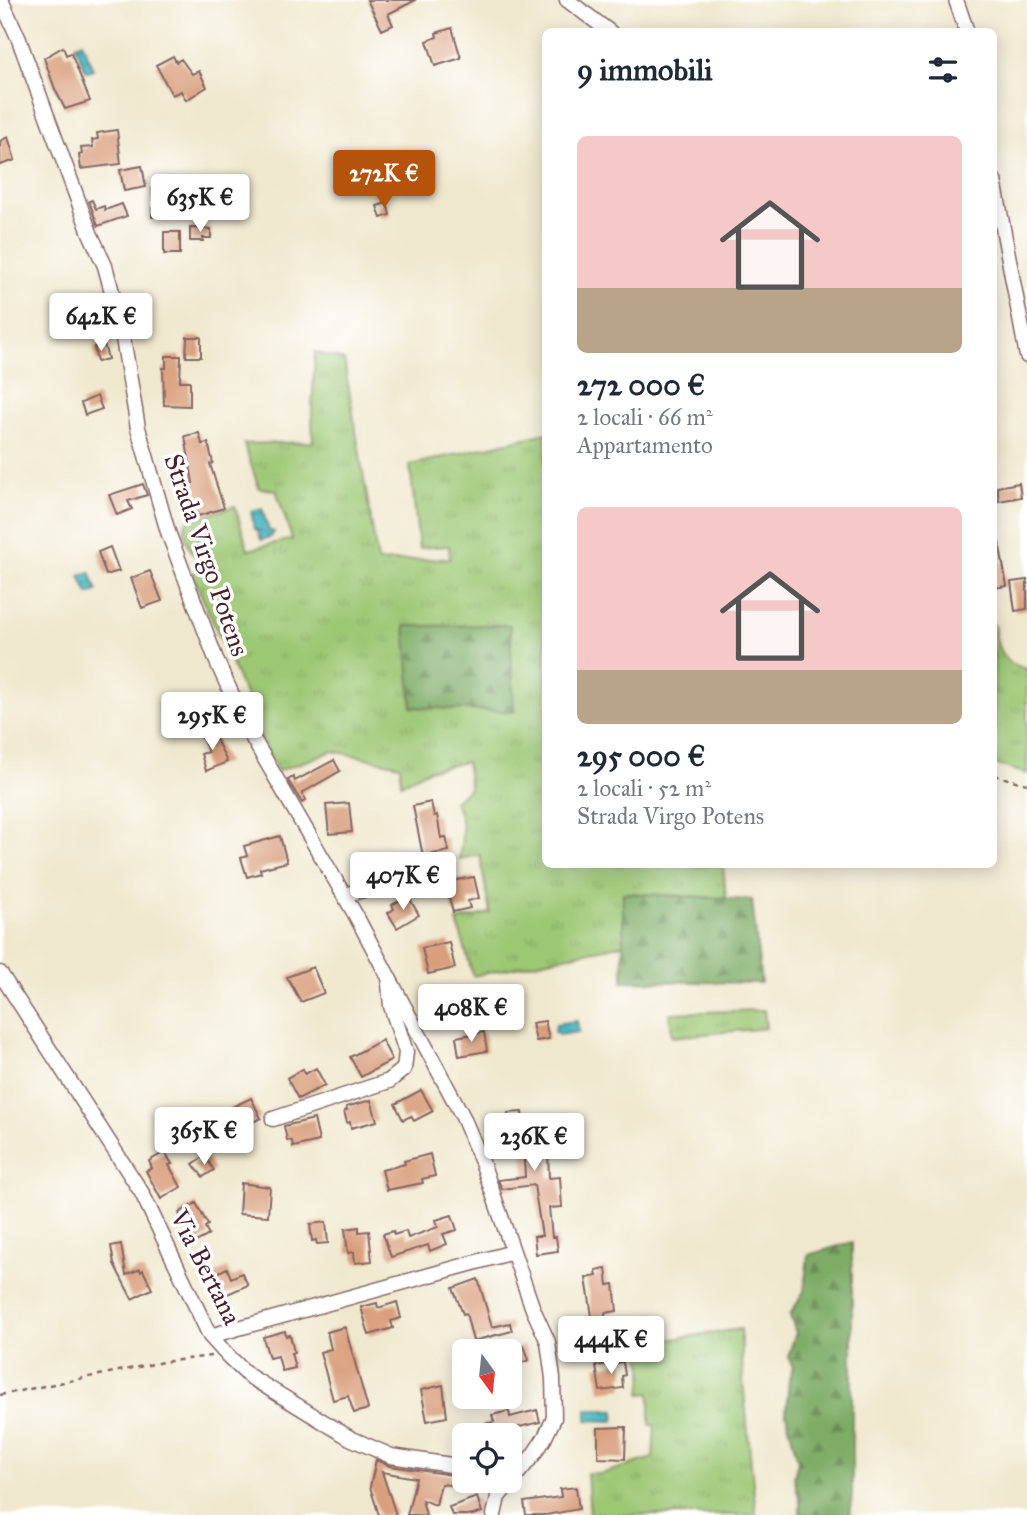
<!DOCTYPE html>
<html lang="it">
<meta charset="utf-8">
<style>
:root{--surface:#fff;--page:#f6f6f7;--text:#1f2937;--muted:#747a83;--accent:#b45309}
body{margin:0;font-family:"IM FELL Great Primer",serif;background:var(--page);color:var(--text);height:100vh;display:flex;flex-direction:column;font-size:26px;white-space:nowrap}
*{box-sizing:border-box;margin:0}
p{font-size:23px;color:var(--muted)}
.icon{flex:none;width:38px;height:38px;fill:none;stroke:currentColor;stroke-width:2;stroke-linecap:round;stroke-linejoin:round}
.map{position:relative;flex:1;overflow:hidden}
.side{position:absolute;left:542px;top:28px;width:455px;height:840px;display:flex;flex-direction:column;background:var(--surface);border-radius:10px;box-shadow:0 4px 18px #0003}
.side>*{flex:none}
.needle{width:46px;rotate:165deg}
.tools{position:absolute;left:452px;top:1339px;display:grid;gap:14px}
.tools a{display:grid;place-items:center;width:70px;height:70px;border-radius:10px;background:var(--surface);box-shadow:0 4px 18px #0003;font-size:35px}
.price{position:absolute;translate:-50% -60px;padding:0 16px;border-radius:7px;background:#fff;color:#222;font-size:23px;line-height:46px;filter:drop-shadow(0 2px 4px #0008)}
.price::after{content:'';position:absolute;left:50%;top:42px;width:21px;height:16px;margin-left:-10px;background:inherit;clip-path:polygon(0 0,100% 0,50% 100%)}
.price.active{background:var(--accent);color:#fff}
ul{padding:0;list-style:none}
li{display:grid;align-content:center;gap:14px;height:371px;padding:0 35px}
li span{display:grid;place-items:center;height:217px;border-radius:10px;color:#555}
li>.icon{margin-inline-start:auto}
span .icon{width:126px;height:126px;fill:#fffc;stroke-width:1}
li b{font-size:30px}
h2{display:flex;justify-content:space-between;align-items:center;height:84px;padding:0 35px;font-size:30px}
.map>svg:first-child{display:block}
</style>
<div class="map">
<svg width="1027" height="1515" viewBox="0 0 1027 1515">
<defs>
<pattern id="grass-tufts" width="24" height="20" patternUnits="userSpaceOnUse" patternTransform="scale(1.75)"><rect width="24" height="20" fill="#9cc773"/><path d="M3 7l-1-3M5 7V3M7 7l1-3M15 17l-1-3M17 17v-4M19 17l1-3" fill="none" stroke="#88aa64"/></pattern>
<pattern id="forest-firs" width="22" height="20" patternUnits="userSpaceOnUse" patternTransform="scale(1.75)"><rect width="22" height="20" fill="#7dac65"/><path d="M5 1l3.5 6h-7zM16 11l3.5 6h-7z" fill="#688b53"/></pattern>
<pattern id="water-waves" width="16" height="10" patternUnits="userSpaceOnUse" patternTransform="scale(1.75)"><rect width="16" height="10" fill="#49b7c2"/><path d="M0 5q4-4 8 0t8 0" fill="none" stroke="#3f949e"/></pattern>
</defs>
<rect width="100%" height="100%" fill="#fff"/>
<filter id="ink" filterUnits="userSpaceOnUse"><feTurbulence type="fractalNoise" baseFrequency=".0143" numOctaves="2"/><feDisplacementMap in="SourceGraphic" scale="14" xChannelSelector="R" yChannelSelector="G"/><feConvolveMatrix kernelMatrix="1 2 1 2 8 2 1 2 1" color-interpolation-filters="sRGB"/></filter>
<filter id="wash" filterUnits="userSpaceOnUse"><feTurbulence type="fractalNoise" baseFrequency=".00686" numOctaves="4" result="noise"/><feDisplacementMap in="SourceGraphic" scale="28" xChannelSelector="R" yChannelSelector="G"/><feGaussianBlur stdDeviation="1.57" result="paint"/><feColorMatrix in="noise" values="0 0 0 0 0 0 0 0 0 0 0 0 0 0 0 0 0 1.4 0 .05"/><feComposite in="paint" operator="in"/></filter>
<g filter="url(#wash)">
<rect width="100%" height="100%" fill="#f0e8ce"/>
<!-- grass -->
<path fill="url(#grass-tufts)" stroke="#73734f" stroke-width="2" d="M315 352 344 360 378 562 450 558 449 546 419 548 410 465 546 433V864L723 865 726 898 624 893V944L473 976 457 921 490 913 480 855 459 859C463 837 465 821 454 801L470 788 466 762 428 770 401 784 400 765 333 751 278 771 257 731 247 699 192 574 196 569 198 560C190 551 182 536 186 522L235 506 248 550 292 539 276 490 259 488 244 444 313 442 312 410Z
M994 623C996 647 1000 663 1027 669V774L994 764Z
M764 1010 766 1028 672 1037 670 1013Z
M741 1329 743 1381 756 1515H590L587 1473 601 1474 653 1458 655 1425H650V1393L641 1394C643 1373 648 1360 631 1345Z"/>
<!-- forest -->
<path fill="url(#forest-firs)" stroke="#646648" stroke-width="2" d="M510 625 514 712 412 707 405 626Z
M623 893 752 900 761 983 623 981Z
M852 1242V1495L850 1515H800V1502L794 1477 798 1461 786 1414 789 1379 793 1368 788 1356 796 1333 790 1315 804 1291 808 1255Z"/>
<!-- water -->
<path fill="url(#water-waves)" stroke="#4a6b76" stroke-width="2" d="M82 42 93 69 86 72 75 45Z
M262 508 269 531 274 532 271 537 261 540 258 531 254 528 251 511Z
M90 572 97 591 88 594 80 576Z
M577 1021 579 1032 558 1035 557 1032H554L556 1024Z
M587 1409 615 1410 614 1421 587 1420Z"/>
<g id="blocks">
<!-- building -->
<path fill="#d99e7c" d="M367 0H416L388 14 393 25 382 30Z
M452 28 461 58 435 66 427 41 437 37 436 33Z
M63 47 66 55 71 53 90 101 65 109 55 89 44 58Z
M173 56 176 62 181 59 192 74 199 71 207 87 186 100 181 91 172 95 156 65Z
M117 130 121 164 81 169 79 155 82 154 81 148 93 147 92 140 98 139 97 133Z
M8 137 15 160 0 165V141Z
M375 164 379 177 368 181 364 167Z
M142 166 146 187 124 191 120 170Z
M152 188 179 189 178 201 153 200Z
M92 200 96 209 104 206 105 210 122 204 127 216 98 226 89 201Z
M387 203 390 215 381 218 377 206Z
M162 206 163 216 152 217V208Z
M190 228 211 229V238H203V241H190Z
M164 232H180V254H164Z
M187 337H201V357H186Z
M104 344 108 359 97 362 94 347Z
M166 356H181L180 381H190V406L164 405 163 368H166Z
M97 396 102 409 85 415 81 403Z
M199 433 202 444 208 443 213 463 210 464 224 508 198 516 186 485 193 483 185 436Z
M1019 483 1021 497 999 501 997 487Z
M143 484 147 495 128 501 132 509 117 515 109 495Z
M999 542 1007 586 994 588V543Z
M110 547 119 571 106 575 98 552Z
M150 571 162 601 142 608 131 578Z
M1027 580V609L1015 611 1011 582Z
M212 731 227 762 206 771 201 754 208 752 201 735Z
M334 760 340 771 302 793 306 800 302 803 288 780 293 777 295 781Z
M431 802 434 816 437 815 441 838 446 837 449 851 423 856 413 806Z
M349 803 352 832 329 834 326 805Z
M280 836 287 862 260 869 261 873 247 877 241 858 247 856 244 846Z
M474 877 479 898 468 901 470 908 453 912 445 882Z
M408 896 419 915 397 928 388 913 394 909 392 905Z
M449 942 455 968 428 974 422 948Z
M313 967 324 993 301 1002 287 977Z
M460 990 462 1013 438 1019 431 1000Z
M545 1021 549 1039 536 1041 532 1023Z
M484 1032 487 1051 459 1056 456 1037Z
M382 1040 392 1060 361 1077 350 1057Z
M316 1068 325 1085 298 1099 287 1078 303 1069 305 1074Z
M421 1090 433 1111 414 1121 411 1116 403 1120 395 1104Z
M251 1098 261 1118 236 1130 235 1128 231 1129 224 1114 227 1113 226 1110Z
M371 1100 377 1121 351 1128 350 1122 347 1123 344 1111 347 1110 346 1107Z
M522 1112 523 1119 540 1118 543 1152H548L549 1178 560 1177 562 1207 549 1208 552 1237H556L558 1251 536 1254 534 1236H542L534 1185 502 1189 498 1180 525 1177 523 1143 501 1145 499 1121 509 1120 508 1113Z
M314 1119 319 1141 293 1147 292 1141 287 1140 284 1126Z
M165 1152 172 1164 169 1165 181 1187 161 1199 146 1171 152 1168 149 1161Z
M430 1154 435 1176 422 1179 423 1183 387 1190 382 1170 405 1164 404 1161Z
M205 1156 214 1170 203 1177 193 1164Z
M241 1183 270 1187 268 1216 239 1214Z
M196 1203 208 1225 205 1227 209 1235 196 1242 189 1228 186 1230 179 1213Z
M452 1215 457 1230 443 1234 447 1244 430 1251 428 1245 391 1257 383 1234 393 1231 394 1235 406 1231 408 1238 438 1227 436 1220Z
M326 1222 328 1243 317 1244 316 1240 312 1241 310 1224Z
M359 1227V1232L369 1231 372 1261 355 1263 354 1252 348 1253 345 1229Z
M121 1244 126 1275 140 1269 141 1272 143 1270 152 1289 132 1299 114 1264 111 1246Z
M227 1268 231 1278 242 1273 248 1285 223 1296 211 1276Z
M606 1268 608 1285 614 1284 617 1311 605 1313 606 1329 588 1330 587 1317 592 1316 586 1278 597 1276 596 1270Z
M478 1279 492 1327 510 1323 512 1331 473 1341 466 1313 463 1314 453 1288Z
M397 1302 401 1318 391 1321 393 1328 369 1335 361 1307 377 1303 378 1308Z
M345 1327 368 1409 354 1413 348 1396 333 1400 320 1352 331 1349 327 1332Z
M285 1331 286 1336 290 1335 294 1352 291 1353 295 1368 282 1371 278 1356 269 1358 263 1337Z
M524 1345 529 1360 516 1365 511 1350Z
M623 1362 625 1375 622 1376 623 1388 600 1391 596 1366Z
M443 1385 447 1417 427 1421 421 1390Z
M537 1410 540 1422 511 1429 512 1435H485L483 1424 494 1422 492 1415 509 1411 510 1417Z
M626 1427 625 1459 598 1458V1428Z
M376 1460 390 1466 460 1476 459 1486 441 1484 436 1505 422 1500 426 1515H407L416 1478 382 1472 396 1515H379L370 1487Z
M576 1487 579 1509 546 1515H526L524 1502 561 1497 560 1489Z
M477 1497 482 1512 473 1515H452L449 1507Z"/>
</g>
</g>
<g filter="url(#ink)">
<use href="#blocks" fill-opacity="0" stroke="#846564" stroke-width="2"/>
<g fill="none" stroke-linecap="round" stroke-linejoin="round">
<defs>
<path id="minor" d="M1 0 18 37 90 233 105 266 121 326 138 428 168 532 217 662 248 730 355 914 463 1117 482 1162 533 1309 548 1342 553 1378 554 1418 544 1439 534 1454 498 1497 494 1515
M567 0 610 32
M956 0 967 32
M994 180 1027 356
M344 895 416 876
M0 973 142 1193 210 1336 229 1357 249 1376 350 1438 391 1456 464 1467
M273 1119 389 1081 404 1069 406 1052 391 1006 389 984
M210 1336 513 1252"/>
</defs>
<!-- minor casing -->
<use href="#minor" stroke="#846564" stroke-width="17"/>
<!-- path -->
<path stroke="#846564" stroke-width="2.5" stroke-dasharray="5 5" stroke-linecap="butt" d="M994 775 1027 784
M0 1395 163 1362 211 1356"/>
<!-- minor -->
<use href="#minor" stroke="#fff" stroke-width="14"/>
</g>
</g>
<g text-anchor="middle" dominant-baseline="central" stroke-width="7" stroke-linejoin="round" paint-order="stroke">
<!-- street labels -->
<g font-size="26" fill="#4a1f2b" stroke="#fff">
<text transform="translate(207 555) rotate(71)">Strada Virgo Potens</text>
<text transform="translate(206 1267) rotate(63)">Via Bertana</text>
</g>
</g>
</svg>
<div class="tools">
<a><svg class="needle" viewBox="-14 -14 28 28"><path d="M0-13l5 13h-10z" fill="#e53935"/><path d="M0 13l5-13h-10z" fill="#747a83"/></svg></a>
<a><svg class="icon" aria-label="locate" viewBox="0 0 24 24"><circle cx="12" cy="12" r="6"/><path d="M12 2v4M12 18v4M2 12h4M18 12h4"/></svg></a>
</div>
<b class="price active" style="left:384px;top:210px">272K €</b>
<b class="price" style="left:200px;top:234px">635K €</b>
<b class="price" style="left:101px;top:353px">642K €</b>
<b class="price" style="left:212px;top:752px">295K €</b>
<b class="price" style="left:403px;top:912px">407K €</b>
<b class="price" style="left:471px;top:1044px">408K €</b>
<b class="price" style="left:204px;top:1167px">365K €</b>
<b class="price" style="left:534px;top:1173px">236K €</b>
<b class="price" style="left:611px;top:1376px">444K €</b>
<section class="side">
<h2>9 immobili<svg class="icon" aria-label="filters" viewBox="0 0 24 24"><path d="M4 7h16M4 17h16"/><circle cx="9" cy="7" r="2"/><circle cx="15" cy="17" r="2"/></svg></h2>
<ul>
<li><span style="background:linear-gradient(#f6c9c9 70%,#b9a48a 0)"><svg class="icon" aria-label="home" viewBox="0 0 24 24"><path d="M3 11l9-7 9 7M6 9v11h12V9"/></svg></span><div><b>272 000 €</b><p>2 locali · 66 m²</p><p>Appartamento</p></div></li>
<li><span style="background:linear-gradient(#f6c9c9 75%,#b9a48a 0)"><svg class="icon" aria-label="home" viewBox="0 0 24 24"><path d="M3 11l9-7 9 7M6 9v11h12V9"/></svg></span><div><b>295 000 €</b><p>2 locali · 52 m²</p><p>Strada Virgo Potens</p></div></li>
</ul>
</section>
</div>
